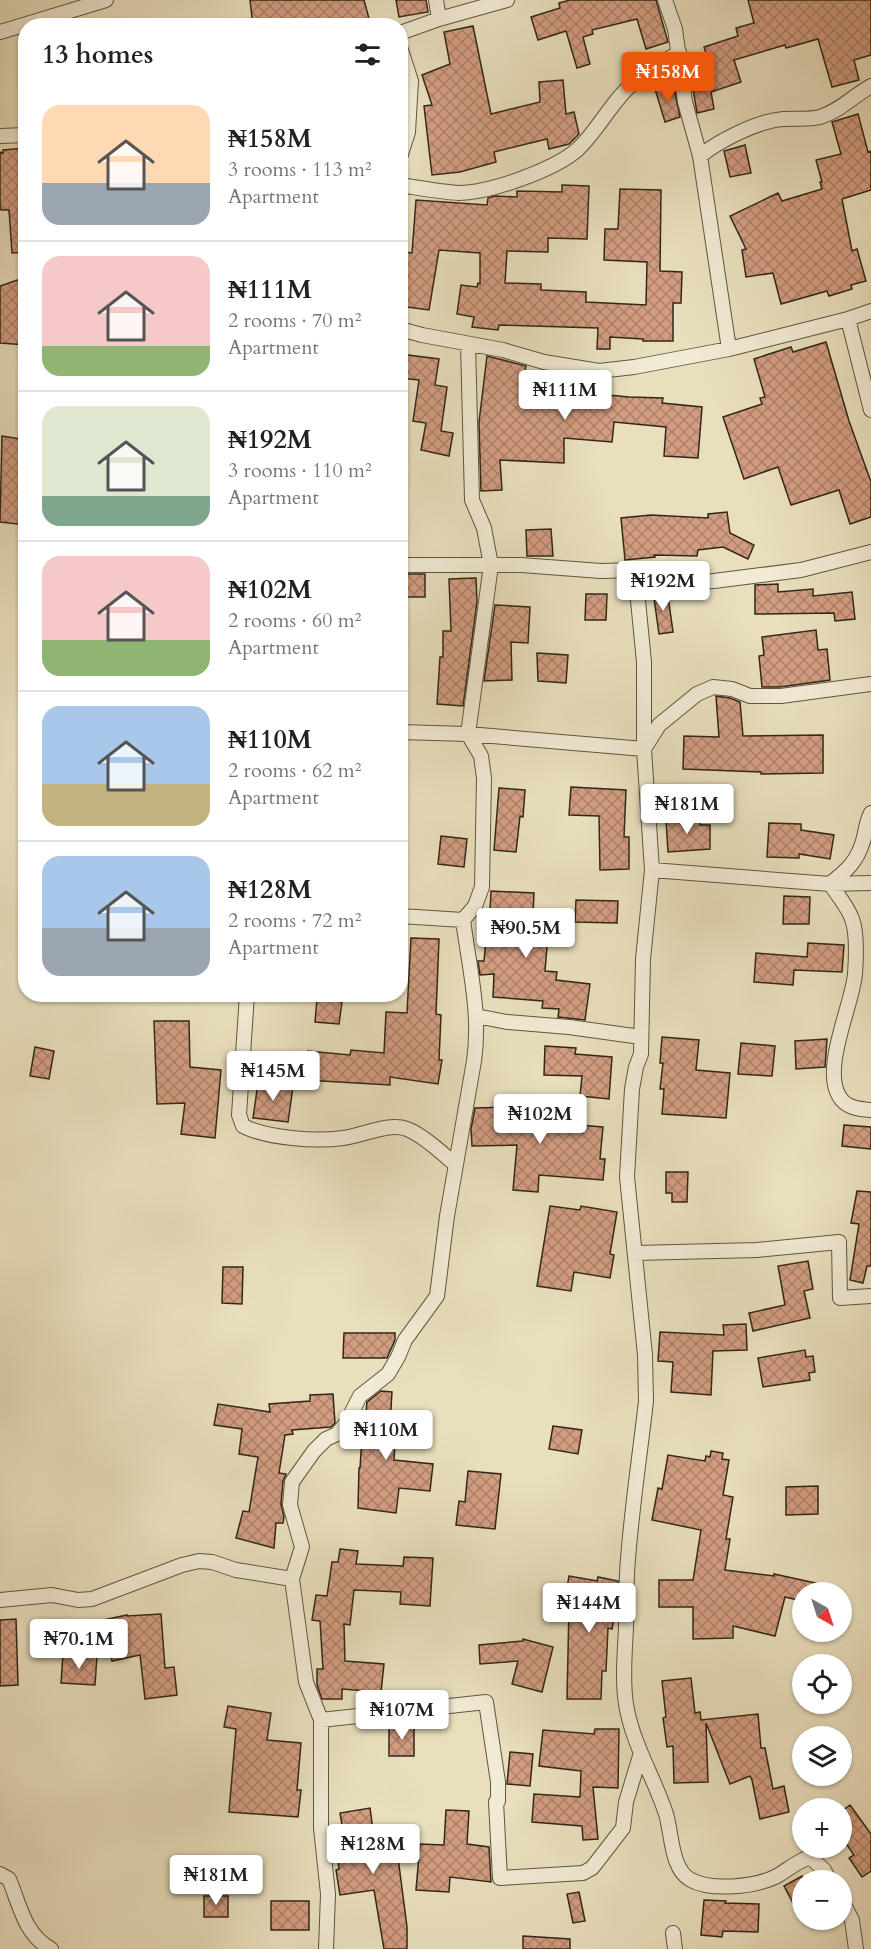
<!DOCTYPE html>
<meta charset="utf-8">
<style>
:root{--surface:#fff;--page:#f2f2f2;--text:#202124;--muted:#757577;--line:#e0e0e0;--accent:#ea580c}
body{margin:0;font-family:Cardo,serif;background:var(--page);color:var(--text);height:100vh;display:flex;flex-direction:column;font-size:22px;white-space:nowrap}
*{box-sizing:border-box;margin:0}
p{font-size:20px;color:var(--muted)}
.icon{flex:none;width:33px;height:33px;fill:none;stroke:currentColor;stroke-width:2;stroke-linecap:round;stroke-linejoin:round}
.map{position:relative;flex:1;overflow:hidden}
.details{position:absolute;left:18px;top:18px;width:390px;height:984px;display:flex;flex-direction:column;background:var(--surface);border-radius:24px;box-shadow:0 2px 4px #0004}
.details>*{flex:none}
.needle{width:39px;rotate:141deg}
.fabs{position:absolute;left:792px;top:1582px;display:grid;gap:12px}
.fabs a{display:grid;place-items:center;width:60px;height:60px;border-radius:50%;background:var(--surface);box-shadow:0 2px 4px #0004;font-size:30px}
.price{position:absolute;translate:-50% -51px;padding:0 14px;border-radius:6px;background:#fff;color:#222;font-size:20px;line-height:39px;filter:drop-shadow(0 2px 3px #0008)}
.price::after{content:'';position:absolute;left:50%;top:36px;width:18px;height:14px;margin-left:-9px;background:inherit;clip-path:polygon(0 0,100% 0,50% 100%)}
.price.on{background:var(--accent);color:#fff}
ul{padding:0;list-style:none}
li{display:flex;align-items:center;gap:18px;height:150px;padding:0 24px}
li+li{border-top:2px solid var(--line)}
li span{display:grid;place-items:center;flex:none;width:168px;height:120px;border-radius:18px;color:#555}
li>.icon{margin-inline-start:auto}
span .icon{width:72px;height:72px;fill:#fffc;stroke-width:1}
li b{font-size:26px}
h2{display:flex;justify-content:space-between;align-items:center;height:72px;padding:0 24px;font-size:26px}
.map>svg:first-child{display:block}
</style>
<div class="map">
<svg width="871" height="1949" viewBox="0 0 871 1949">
<defs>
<pattern id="building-cross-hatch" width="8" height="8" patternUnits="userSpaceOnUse" patternTransform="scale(1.5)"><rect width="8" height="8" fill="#d39d81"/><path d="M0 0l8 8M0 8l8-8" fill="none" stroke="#ac8069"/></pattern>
</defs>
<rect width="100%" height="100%" fill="#e9dfbd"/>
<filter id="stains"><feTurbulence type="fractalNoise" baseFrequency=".00333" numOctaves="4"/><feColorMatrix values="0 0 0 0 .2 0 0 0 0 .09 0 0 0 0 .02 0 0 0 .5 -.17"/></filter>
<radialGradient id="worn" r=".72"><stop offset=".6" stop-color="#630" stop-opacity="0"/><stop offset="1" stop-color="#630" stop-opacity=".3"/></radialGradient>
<!-- building -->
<path fill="url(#building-cross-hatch)" stroke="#312718" stroke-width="1.5" d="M250 0H364L371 26H253Z
M396 0H426L428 12 399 17Z
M570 0H656L668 42 646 49 637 19 592 30 593 34 583 37 590 64 577 68 566 31 538 40 531 17 560 8 559 3Z
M748 0H871V55L854 60 859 80 832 87 818 39 786 48 785 45 734 60 741 82 711 92 714 109 697 113 690 70 710 66 704 47 738 36 736 28 754 23Z
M473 26 491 114 540 102 539 82 563 80 566 114 574 112 579 134 569 144 549 149 547 139 494 152 496 162 460 172 432 175 424 106 432 105 422 75 450 64 444 32Z
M673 84 680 117 665 122 655 89Z
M858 114 868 152 871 151V190L842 199 852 251 857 249 866 281 851 285 852 289 829 296 827 291 781 304 773 273 746 277 742 250 746 249 730 216 778 193 782 201 822 189 820 182H822L816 160 841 154 832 122Z
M745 145 751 173 730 177 724 151Z
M26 148V252L12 253 9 210H1L0 206V152L3 153V150Z
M562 185 589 186 587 239 548 238V252L507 251 505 283 541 284V290L586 292V302L646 305 647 262 604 260 605 229H618L620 189 661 190 660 271 682 272 681 303H673V341H643V339L610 337V349H597L598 328 499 325 498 330 472 327 474 317 457 314 461 285 477 287 478 283 480 284V253L439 250 429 310 400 306V278L405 252 412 253 416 200 487 205 488 198 495 196 517 197V191L562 192Z
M26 277V345L0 343V286Z
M826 342 849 421 871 482V517L850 524 839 490 791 505 778 467 744 479 723 417 762 404 760 398 765 397 754 359 791 347 793 352Z
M400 354 439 359 435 385 447 387 441 431 453 433 449 456 421 450 426 423 413 421 419 380 400 378Z
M487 356 526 366 521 390 567 389V391L629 397 663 398 662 403 702 407 698 458 664 456 666 427 614 422 612 442 564 438V463L500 460 502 490 481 491 479 422Z
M2 436 26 440V525L0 522Z
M727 512 730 533 754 545 748 559 723 547 698 550 697 556 654 555 655 557 625 560 621 518 651 515 708 518V514Z
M551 529 553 556H527L526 530Z
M400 574H425V597H400Z
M476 578 477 602 463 706 437 704 440 657H443V631H451L449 579Z
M778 584V592L813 589V596L852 592 855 619 835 621 834 613 755 614V585Z
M667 589 673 632 659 634 653 591Z
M586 594H607L606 620H585Z
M495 605 530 607 528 643 511 642 512 680 484 681Z
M816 630 818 650 827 649 830 680 780 687H762L759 656 764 655 762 637Z
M537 653 568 655 566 683 538 681Z
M716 696 730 698 740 702 743 736 823 735V773L761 774V772L683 769 684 736 719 737Z
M571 787 626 790 624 837H629V869L600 870 599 816 569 815Z
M499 788 525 790 523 817 520 816 516 852 494 850Z
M699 818 700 825H710V849L668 852 666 820Z
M769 823 801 824V830L834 835 830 859 799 854V858L767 857Z
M441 836 467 839 464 867 438 864Z
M491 891 534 893 532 934 548 935 545 971 557 972 556 980 590 984 585 1020 558 1017 559 1009 542 1008 543 1001 493 997 494 974 480 975 478 961H484L487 930H489Z
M784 896 810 897 809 924H783Z
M576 900 618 901 617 923 575 922Z
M411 938 439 939 436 1014 441 1015 439 1060H442L438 1084 390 1077V1085L305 1080 308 1051 350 1055 351 1050 384 1053 386 1012 407 1013Z
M808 943 844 945 842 972 794 970 793 985 754 982 756 953 807 957Z
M317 999 342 1002 339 1024 315 1022Z
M154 1021H189L190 1067 221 1070 215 1138 181 1134 185 1103 157 1104Z
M662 1037 699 1040 696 1070 730 1073 726 1118 662 1114 664 1089H660L663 1063H660Z
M827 1039 825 1067 796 1069 795 1041Z
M741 1043 775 1046 772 1076 738 1074Z
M545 1046 576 1048 575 1054 612 1057 609 1099 580 1096 582 1076 544 1075Z
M35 1047 54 1051 49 1079 30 1076Z
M258 1083 293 1087 288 1122 253 1118Z
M514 1104 541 1106 540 1122 603 1127 600 1159H605L603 1180 539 1175 538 1192 513 1190 517 1145 472 1146 471 1129 475 1108 513 1107Z
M844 1125 871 1127V1149L842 1146Z
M666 1172H688L687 1202H672V1193H666Z
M857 1191 871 1192V1266H867L863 1283 850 1280 859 1224 851 1223Z
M550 1206 580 1210 581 1206 617 1212 610 1254 614 1255 610 1278 574 1272 571 1291 537 1286Z
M808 1261 813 1289 804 1291 810 1318 753 1331 749 1313 785 1305 778 1266Z
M223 1267H243L242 1304 222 1303Z
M746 1324 747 1350 713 1351 711 1395 671 1392 673 1362 658 1361 660 1332 724 1335 723 1325Z
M344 1333H395V1340L387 1358H343Z
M805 1350 806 1357 813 1356 815 1372 809 1373 810 1380 763 1387 758 1358Z
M381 1391 392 1392 390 1424H396L394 1460 433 1464 430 1491 399 1488 396 1513 358 1508 359 1468H360L363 1423H365L367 1402Z
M333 1394 335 1423 331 1427 292 1430 293 1434 285 1435 279 1473 286 1474 283 1481 281 1504 284 1517 283 1523H276L274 1548 236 1538 243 1511 249 1512 258 1457 239 1454 242 1429 214 1425 218 1404 270 1412 269 1404 310 1401V1395Z
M553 1426 582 1430 578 1454 549 1449Z
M711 1451 723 1453 722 1459 729 1460 723 1495 733 1497 726 1539H730L725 1570 774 1576V1574L834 1587 833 1593H802V1601L785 1597 775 1636 733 1626V1638L693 1639V1607H659V1580H693L701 1530 652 1520 658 1488 662 1489 668 1455 705 1461 706 1456 710 1457Z
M468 1471 501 1474 495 1529 456 1525 459 1501 465 1502Z
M818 1486V1514L786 1515V1487Z
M340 1549 358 1551 356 1564 403 1566 404 1557 433 1558 430 1606 400 1604 401 1592 354 1590 350 1625 344 1624 345 1661 384 1664 381 1692 342 1689V1699H322L317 1685V1669H323L320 1621 312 1620 316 1595 327 1596 332 1562H338Z
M569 1576 597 1581 598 1577 618 1581 617 1601 612 1629 608 1628 606 1671H602L601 1699H567L569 1607 564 1606Z
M161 1614 165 1668 174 1667 177 1695 145 1699 140 1655 112 1661 103 1620 127 1615V1616Z
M16 1619 18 1685 0 1686V1620Z
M523 1639 553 1647 542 1692 512 1684 518 1661 480 1664 479 1645 523 1641Z
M63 1654 97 1656 95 1685 61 1683Z
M691 1678 695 1713 700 1712 701 1720 758 1714 761 1748H765L773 1789 784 1786 789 1812 760 1819 752 1780 750 1776 730 1784 706 1723 708 1782 674 1783 673 1746 667 1747 663 1718 666 1717 662 1681Z
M228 1706 271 1713 267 1740 301 1743 297 1790H301L298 1817 229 1812 236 1729 224 1727Z
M389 1726H414V1756H389Z
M595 1729H619L618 1788 593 1787 598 1839 583 1840 582 1826 532 1822 534 1794 580 1797 581 1771 539 1766 543 1730 594 1734Z
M510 1752 533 1754 530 1786 507 1784Z
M850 1805 871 1834V1871L862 1877 849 1858 854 1855 842 1838V1811Z
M370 1808 375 1845 396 1842 407 1927V1949H384L374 1890 340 1895 336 1870 339 1869 337 1850 346 1848 340 1813Z
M446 1810 469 1811 467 1844 489 1847 491 1882 450 1877 449 1892 416 1890 420 1844 444 1845Z
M802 1876V1920L784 1886Z
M579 1892 585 1921 573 1923 567 1894Z
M204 1896H228V1917H204Z
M704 1900 726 1901 725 1903 759 1904 758 1932 723 1931 722 1937 701 1935Z
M271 1901H309V1930H271Z
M523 1936 570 1939V1949H523Z"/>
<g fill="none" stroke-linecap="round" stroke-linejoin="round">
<defs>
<path id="minor" d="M436 0 439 19
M665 0 675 29 685 102 700 156 729 349
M0 32 106 0
M400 33 439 19 507 0
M400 47 411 81 408 132 400 157
M0 136 26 135
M700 156C720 140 758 121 783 119 796 118 808 120 820 117 840 111 853 96 871 86
M400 185C420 188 440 192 459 193 490 193 556 169 578 149 596 132 607 110 624 92 637 77 663 63 679 52
M848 319 871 410
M400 329 422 335 503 350 544 362 599 371 634 367 729 349 848 319 871 311
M400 565H521L601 571 635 570 681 583 714 581 801 570 871 552
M635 570 644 662V749L652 870 643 959 641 1054 636 1067 632 1089 627 1177 645 1355 646 1401C640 1454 632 1506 628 1559 626 1582 626 1604 626 1627 625 1652 622 1679 626 1704 632 1743 654 1777 666 1814 672 1834 671 1870 691 1880 711 1891 754 1887 775 1877 787 1871 795 1862 810 1857L824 1870 830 1881
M400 732 468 734 644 749 659 725 697 694 713 687 732 689 750 696H781L871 684
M871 813C866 822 866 831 863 841 857 862 846 871 830 884 837 894 848 907 852 919 857 932 856 960 855 974 852 1006 822 1067 839 1096 846 1108 858 1109 871 1110
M652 870 830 884 871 883
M463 920 475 906 482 887 484 778 481 756 468 734 491 565 484 528 472 500 468 344
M247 994 239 1115 243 1126C267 1138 316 1142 343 1138 362 1136 388 1122 407 1129 423 1135 443 1154 456 1165
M476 1016 507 1022 569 1027 641 1037
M635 1253 757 1250 839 1242 840 1298 871 1296
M292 1579 306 1682 321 1720V1828L328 1894 326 1949
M0 1600 52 1595 78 1600 92 1599 182 1565 199 1561 212 1562 236 1570 292 1579 302 1547 290 1505 292 1482 314 1451 326 1439 337 1434 347 1422 360 1396 388 1374 398 1357 405 1340 437 1296 447 1216 474 1061C481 1014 469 966 463 920L400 916
M321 1720 486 1702 498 1782V1801L496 1802 500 1878 583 1873 592 1868 623 1828 626 1802 640 1756
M0 1874 9 1879C20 1905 24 1934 51 1949
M842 1901 852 1920 856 1949
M673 1933 675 1949"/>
</defs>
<!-- minor casing -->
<use href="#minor" stroke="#5f5541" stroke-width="16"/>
<!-- minor -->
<use href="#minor" stroke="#f1ead4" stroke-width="14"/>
</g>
<rect width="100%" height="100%" filter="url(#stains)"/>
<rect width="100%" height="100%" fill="url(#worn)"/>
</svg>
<div class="fabs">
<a><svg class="needle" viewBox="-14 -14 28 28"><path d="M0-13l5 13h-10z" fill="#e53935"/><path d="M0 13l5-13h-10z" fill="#757577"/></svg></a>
<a><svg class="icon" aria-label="locate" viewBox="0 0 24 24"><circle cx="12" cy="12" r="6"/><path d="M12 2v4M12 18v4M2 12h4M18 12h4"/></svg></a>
<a><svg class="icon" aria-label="layers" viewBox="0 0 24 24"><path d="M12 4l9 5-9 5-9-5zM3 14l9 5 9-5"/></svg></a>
<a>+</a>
<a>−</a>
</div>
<b class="price on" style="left:668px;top:103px">₦158M</b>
<b class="price" style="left:565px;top:421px">₦111M</b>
<b class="price" style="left:663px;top:612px">₦192M</b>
<b class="price" style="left:687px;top:835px">₦181M</b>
<b class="price" style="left:526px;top:959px">₦90.5M</b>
<b class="price" style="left:273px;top:1102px">₦145M</b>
<b class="price" style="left:540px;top:1145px">₦102M</b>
<b class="price" style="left:386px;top:1461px">₦110M</b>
<b class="price" style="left:589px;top:1634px">₦144M</b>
<b class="price" style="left:79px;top:1670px">₦70.1M</b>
<b class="price" style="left:402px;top:1741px">₦107M</b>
<b class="price" style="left:373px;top:1875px">₦128M</b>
<b class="price" style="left:216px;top:1906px">₦181M</b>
<section class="details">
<h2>13 homes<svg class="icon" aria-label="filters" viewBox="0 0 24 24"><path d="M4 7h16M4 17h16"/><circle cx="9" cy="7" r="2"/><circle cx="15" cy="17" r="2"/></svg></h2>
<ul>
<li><span style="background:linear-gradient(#ffd9b3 65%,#9aa5b1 0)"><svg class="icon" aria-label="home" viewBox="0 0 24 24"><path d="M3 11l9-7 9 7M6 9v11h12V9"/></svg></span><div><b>₦158M</b><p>3 rooms · 113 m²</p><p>Apartment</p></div></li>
<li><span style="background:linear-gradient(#f6c9c9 75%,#8fb573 0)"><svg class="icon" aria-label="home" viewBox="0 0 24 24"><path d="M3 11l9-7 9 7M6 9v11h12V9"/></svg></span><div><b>₦111M</b><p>2 rooms · 70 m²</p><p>Apartment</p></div></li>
<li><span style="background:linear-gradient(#dfe7d0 75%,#7fa58c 0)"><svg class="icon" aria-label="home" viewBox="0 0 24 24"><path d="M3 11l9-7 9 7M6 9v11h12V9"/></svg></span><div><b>₦192M</b><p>3 rooms · 110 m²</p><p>Apartment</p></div></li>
<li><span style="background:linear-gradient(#f6c9c9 70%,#8fb573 0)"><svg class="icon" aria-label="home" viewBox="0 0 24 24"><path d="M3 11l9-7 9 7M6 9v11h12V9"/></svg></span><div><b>₦102M</b><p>2 rooms · 60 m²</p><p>Apartment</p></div></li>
<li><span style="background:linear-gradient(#a9c7e8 65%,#c2b280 0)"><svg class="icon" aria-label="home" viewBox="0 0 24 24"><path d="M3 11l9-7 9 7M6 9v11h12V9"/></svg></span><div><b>₦110M</b><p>2 rooms · 62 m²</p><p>Apartment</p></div></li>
<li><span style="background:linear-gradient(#a9c7e8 60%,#9aa5b1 0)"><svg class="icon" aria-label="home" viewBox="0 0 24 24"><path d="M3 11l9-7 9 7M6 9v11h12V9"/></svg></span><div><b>₦128M</b><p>2 rooms · 72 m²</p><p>Apartment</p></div></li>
</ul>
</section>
</div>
